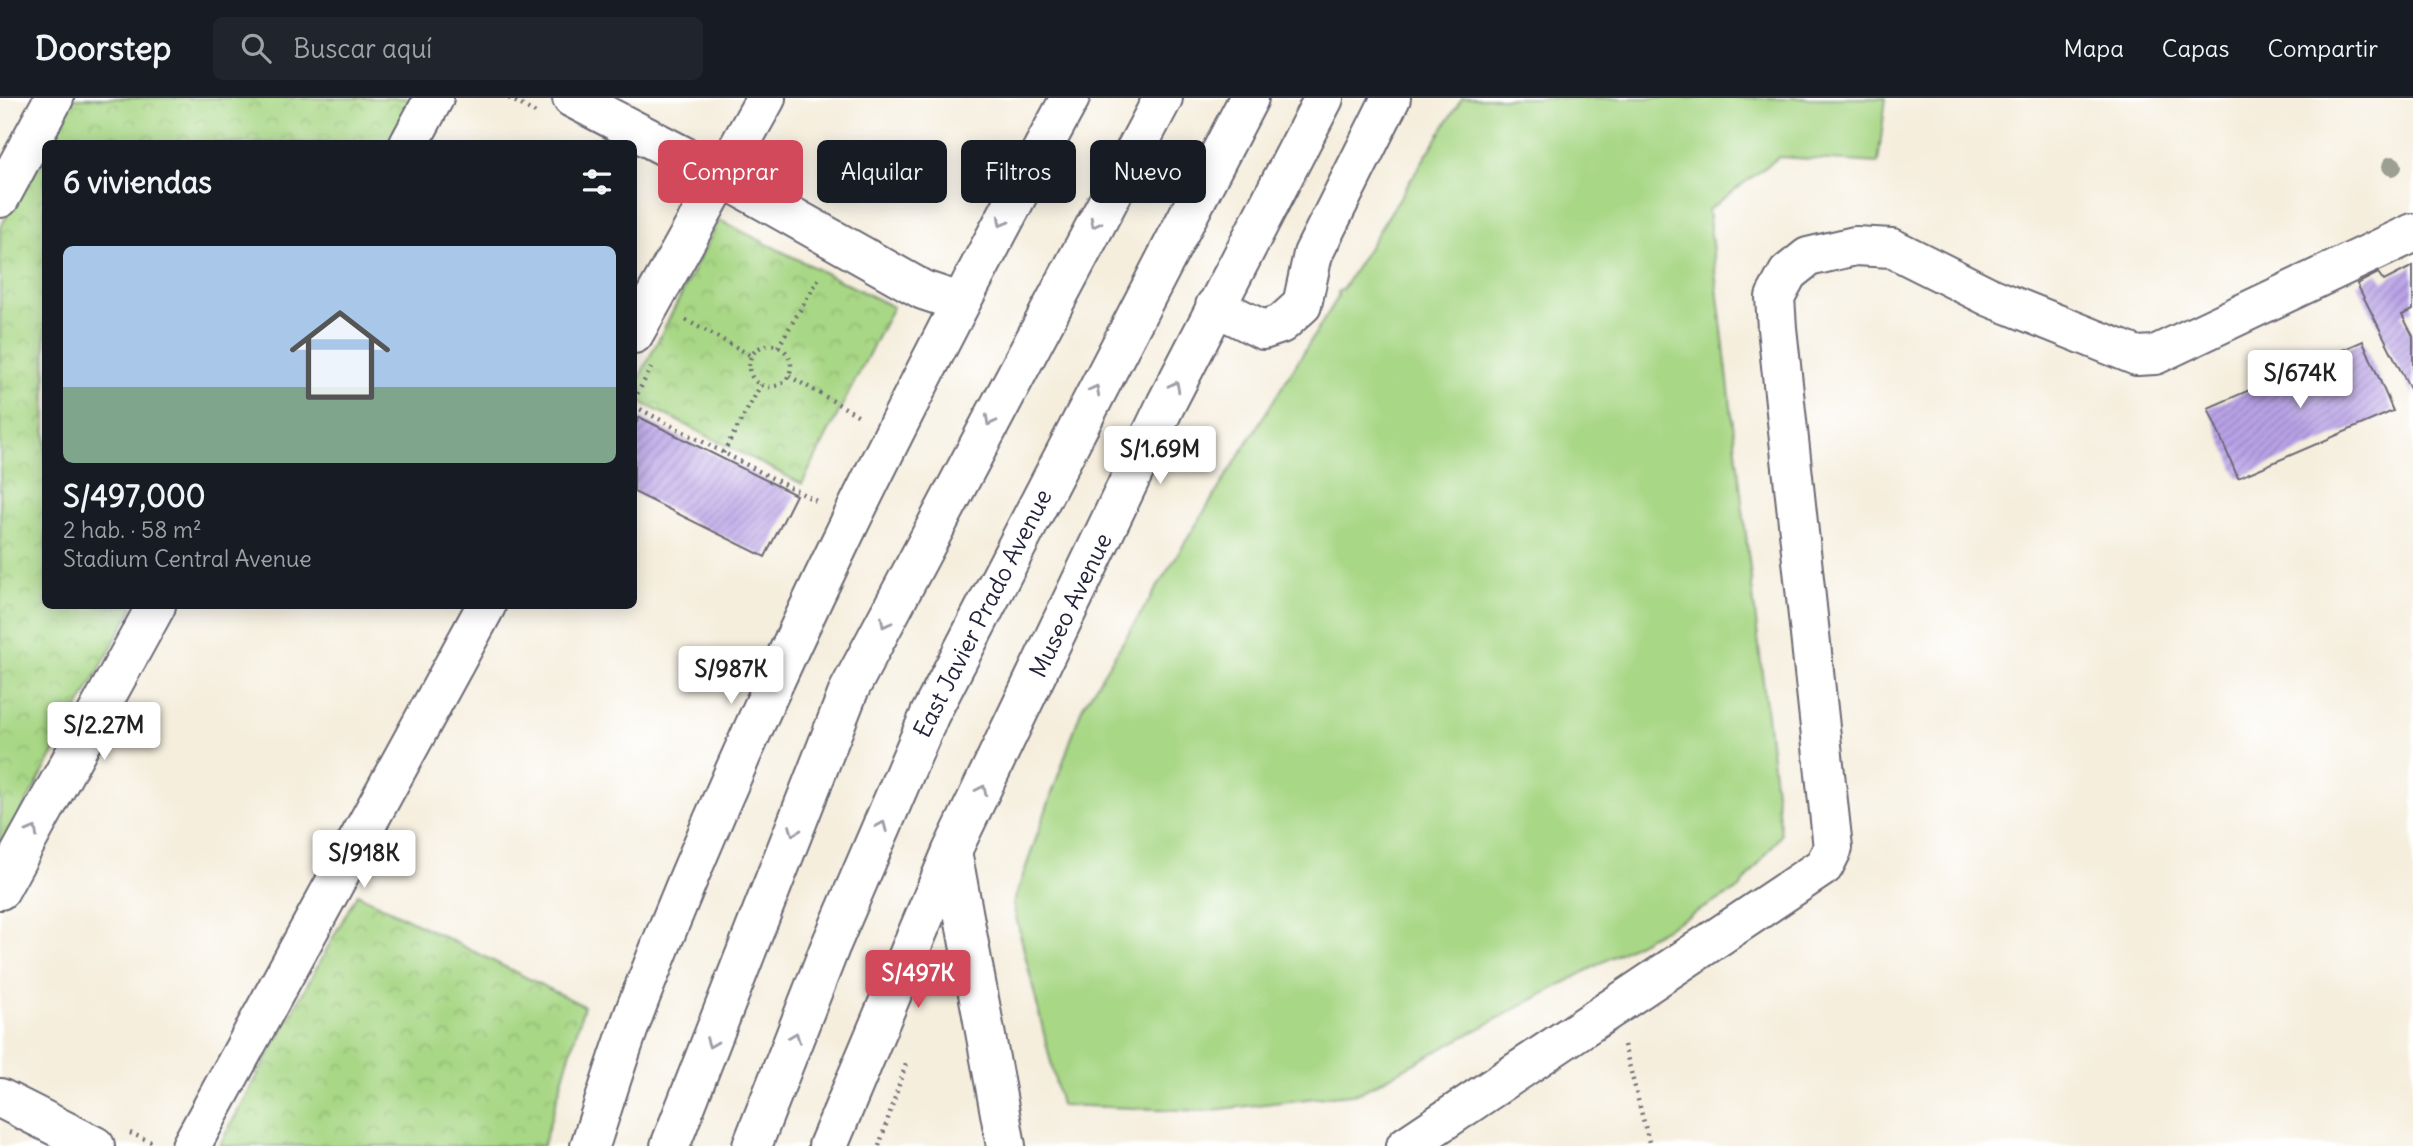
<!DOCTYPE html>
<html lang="es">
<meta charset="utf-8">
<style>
:root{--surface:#171b24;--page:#20242c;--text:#f1f3f6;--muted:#9ea1a6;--line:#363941;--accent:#d1495b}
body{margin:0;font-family:Delius,sans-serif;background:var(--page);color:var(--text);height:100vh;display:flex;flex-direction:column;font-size:26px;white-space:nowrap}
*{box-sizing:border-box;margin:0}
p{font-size:23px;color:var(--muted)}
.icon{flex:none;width:38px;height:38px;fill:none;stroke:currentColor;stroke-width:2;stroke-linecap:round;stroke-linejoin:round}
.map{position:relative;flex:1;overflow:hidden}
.side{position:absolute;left:42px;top:42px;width:595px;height:469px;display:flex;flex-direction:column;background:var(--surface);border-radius:10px;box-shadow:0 4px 18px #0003}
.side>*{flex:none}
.top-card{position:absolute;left:658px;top:42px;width:665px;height:63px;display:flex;gap:14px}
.price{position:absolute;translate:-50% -60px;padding:0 16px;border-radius:7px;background:#fff;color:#222;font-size:23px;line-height:46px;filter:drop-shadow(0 2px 4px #0008)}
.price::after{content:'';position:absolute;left:50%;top:42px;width:21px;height:16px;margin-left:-10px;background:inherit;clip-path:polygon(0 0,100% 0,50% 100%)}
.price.selected{background:var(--accent);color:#fff}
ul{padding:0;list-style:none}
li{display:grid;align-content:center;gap:14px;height:371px;padding:0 21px}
li span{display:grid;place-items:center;height:217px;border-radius:10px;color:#555}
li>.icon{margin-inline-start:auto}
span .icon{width:126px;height:126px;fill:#fffc;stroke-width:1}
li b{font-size:30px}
h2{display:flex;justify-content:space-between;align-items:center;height:84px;padding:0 21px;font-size:30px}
.pill{padding:0 24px;border-radius:10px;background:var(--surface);box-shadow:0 4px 18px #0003;font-size:24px;line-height:63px}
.pill.selected{background:var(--accent);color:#fff}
header{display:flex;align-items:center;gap:42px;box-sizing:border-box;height:98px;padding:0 35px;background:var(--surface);border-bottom:2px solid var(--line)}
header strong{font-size:33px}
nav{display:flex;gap:38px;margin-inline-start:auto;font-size:24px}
.search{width:490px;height:63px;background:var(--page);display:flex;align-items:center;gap:18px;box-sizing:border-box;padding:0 24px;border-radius:10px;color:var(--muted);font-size:26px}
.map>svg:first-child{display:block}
</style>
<header>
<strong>Doorstep</strong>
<div class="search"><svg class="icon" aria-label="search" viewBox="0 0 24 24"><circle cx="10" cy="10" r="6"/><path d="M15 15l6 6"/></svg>Buscar aquí</div>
<nav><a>Mapa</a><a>Capas</a><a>Compartir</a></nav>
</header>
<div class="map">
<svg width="2413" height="1048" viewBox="0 0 2413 1048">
<defs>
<pattern id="park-crowns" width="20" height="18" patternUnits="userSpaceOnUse" patternTransform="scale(1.75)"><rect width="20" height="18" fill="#a8d785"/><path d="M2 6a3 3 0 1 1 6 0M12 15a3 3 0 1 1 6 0" fill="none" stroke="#90b874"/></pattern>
<pattern id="building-hatch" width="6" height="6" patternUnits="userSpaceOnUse" patternTransform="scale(1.75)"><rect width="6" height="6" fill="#b9a2e7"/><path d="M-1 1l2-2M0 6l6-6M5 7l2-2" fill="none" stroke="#9684bc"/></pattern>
</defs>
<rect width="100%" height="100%" fill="#fff"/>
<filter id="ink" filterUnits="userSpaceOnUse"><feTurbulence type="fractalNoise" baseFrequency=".0143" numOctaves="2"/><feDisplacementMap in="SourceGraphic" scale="14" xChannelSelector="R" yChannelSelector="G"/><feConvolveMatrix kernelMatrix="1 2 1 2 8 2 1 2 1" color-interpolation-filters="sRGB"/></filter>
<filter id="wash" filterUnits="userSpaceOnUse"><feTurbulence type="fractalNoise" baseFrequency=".00686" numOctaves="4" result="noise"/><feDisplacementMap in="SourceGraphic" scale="28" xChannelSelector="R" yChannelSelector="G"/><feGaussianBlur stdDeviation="1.57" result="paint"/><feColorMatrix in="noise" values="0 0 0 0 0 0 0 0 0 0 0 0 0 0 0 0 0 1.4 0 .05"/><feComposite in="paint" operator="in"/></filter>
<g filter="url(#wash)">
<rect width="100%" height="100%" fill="#f5eedd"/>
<!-- green -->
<path fill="#a8d785" stroke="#657c60" stroke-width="2" d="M1462 0H1886L1878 65 1779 59 1708 112 1781 737 1739 791 1359 995 1204 1013 1061 1007 1013 806 1082 610 1338 199V193L1342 192Z"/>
<!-- park -->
<path fill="url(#park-crowns)" stroke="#657c60" stroke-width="2" d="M74 0H414L389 45 48 46Z
M45 50 46 508H134L0 753V130Z
M719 122 893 209 802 386 634 301V290Z
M357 796 584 908 543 1048H219Z"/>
<g id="blocks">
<!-- building -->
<path fill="url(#building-hatch)" d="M2413 168V212L2402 217 2413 238V297L2357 186 2378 175 2384 183Z
M2363 243 2393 313 2238 380 2208 310Z
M639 319 796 397 765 459 634 394V330Z"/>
</g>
</g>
<g filter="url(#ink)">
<use href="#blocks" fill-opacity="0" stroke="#6c6974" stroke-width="2"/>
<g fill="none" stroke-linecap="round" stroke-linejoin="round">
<defs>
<path id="minor" d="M572 0 697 65 923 192 959 204
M1215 208 1263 232 1281 226 1302 207 1313 156 1391 0
M634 236 766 0
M952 753 1006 1048
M0 1000 95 1048
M191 1048 486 508
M590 1048C606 999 621 948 640 900 761 590 911 292 1070 0
M828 1048 952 753 1166 306 1324 0
M1406 1048 1824 768 1833 750 1777 230 1775 199 1788 175 1808 159 1855 148 1892 150 1990 199 2137 258 2155 257 2413 135"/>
<path id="major" d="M409 46 434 0
M0 100 54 0
M0 792 156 508
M670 1048 849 592 1163 0
M752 1048 830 849 930 616 1249 0"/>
</defs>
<!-- minor casing -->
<use href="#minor" stroke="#6c6974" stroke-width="42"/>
<!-- major casing -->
<use href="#major" stroke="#6c6974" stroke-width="42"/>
<!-- path -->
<path stroke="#6c6974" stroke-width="4.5" stroke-dasharray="2 5" stroke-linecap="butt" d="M509 0 539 17
M686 222 752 258
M749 268a21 21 0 1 1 42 0a21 21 0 1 1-42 0Z
M778 249 821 177
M789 278 861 319
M634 302 651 270
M634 308 818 404
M723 355 761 287
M1624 947 1650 1048
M130 1035 154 1045
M879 1048 906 966"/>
<!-- minor -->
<use href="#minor" stroke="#fff" stroke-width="38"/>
<!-- major -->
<use href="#major" stroke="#fff" stroke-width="38"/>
</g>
<!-- trees -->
<circle fill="#9ba092" cx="2392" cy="68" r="10"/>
<!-- one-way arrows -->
<defs><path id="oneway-chevron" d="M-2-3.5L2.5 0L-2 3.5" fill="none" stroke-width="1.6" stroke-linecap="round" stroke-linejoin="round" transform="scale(1.75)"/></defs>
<g stroke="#9c9ca7">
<use href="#oneway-chevron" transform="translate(1002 124) rotate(119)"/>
<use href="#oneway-chevron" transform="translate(1095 125) rotate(117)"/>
<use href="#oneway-chevron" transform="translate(1175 288) rotate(-63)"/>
<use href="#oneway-chevron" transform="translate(1095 292) rotate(-62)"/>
<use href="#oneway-chevron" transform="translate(990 323) rotate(118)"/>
<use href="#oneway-chevron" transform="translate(885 525) rotate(118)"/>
<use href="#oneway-chevron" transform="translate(982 692) rotate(-64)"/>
<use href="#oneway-chevron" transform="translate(882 728) rotate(-67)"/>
<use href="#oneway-chevron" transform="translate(33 733) rotate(-61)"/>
<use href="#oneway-chevron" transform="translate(794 733) rotate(111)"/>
<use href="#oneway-chevron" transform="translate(795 939) rotate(-69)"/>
<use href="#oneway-chevron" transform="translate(711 945) rotate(111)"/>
</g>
</g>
<g text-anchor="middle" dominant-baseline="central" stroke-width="7" stroke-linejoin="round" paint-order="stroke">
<!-- street labels -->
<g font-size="24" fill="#22223b" stroke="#fff">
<text transform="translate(1070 507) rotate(-64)">Museo Avenue</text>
<text transform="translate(982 515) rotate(-63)">East Javier Prado Avenue</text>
</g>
</g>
</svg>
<b class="price" style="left:2300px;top:312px">S/674K</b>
<b class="price" style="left:1160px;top:388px">S/1.69M</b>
<b class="price" style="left:731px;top:608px">S/987K</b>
<b class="price" style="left:104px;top:664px">S/2.27M</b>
<b class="price" style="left:364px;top:792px">S/918K</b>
<b class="price selected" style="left:918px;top:912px">S/497K</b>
<div class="top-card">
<a class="pill selected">Comprar</a>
<a class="pill">Alquilar</a>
<a class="pill">Filtros</a>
<a class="pill">Nuevo</a>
</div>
<section class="side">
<h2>6 viviendas<svg class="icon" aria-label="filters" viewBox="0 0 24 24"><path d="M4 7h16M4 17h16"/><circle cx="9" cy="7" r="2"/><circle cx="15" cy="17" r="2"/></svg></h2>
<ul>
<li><span style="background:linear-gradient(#a9c7e8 65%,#7fa58c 0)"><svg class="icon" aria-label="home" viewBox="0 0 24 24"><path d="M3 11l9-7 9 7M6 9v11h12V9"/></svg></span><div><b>S/497,000</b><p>2 hab. · 58 m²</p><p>Stadium Central Avenue</p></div></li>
</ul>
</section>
</div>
